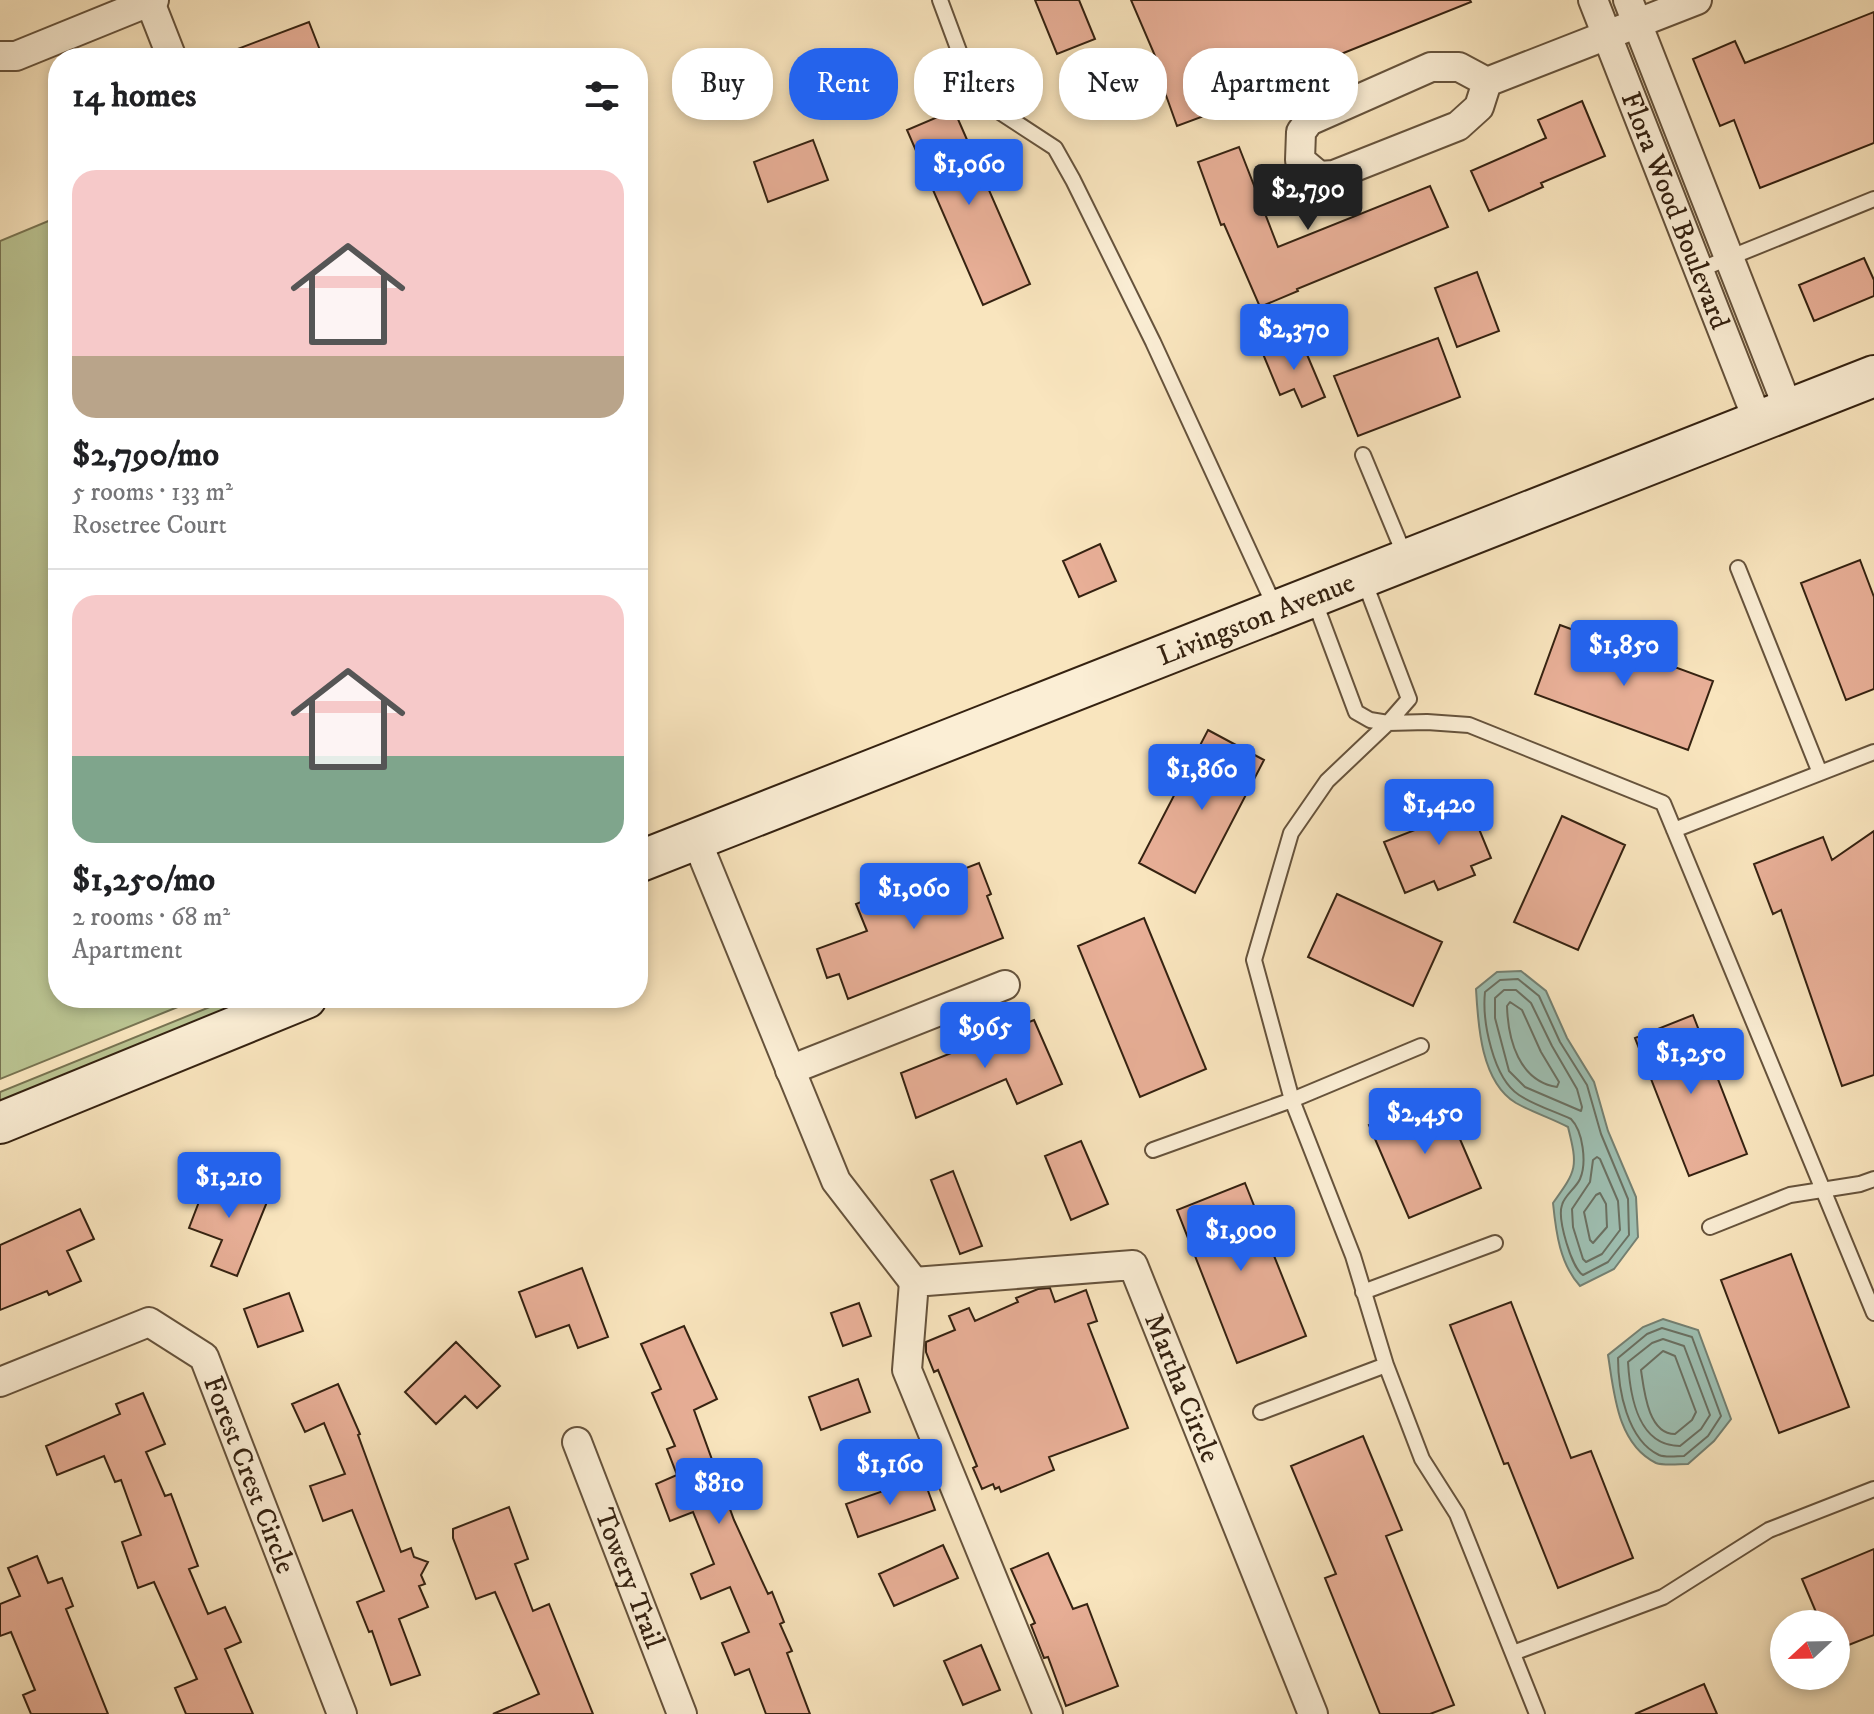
<!DOCTYPE html>
<meta charset="utf-8">
<style>
:root{--surface:#fff;--page:#f6f6f6;--text:#202124;--muted:#757577;--line:#e0e0e0;--accent:#2563eb}
body{margin:0;font-family:"IM FELL DW Pica",serif;background:var(--page);color:var(--text);height:100vh;display:flex;flex-direction:column;font-size:30px;white-space:nowrap}
*{box-sizing:border-box;margin:0}
p{font-size:26px;color:var(--muted)}
.icon{flex:none;width:44px;height:44px;fill:none;stroke:currentColor;stroke-width:2;stroke-linecap:round;stroke-linejoin:round}
.map{position:relative;flex:1;overflow:hidden}
.details{position:absolute;left:48px;top:48px;width:600px;height:960px;display:flex;flex-direction:column;background:var(--surface);border-radius:32px;box-shadow:0 4px 12px #0003}
.details>*{flex:none}
.top-card{position:absolute;left:672px;top:48px;width:760px;height:72px;display:flex;gap:16px}
.needle{width:52px;rotate:248deg}
.fabs{position:absolute;left:1770px;top:1610px;display:grid;gap:16px}
.fabs a{display:grid;place-items:center;width:80px;height:80px;border-radius:50%;background:var(--surface);box-shadow:0 4px 12px #0003;font-size:40px}
.price{position:absolute;translate:-50% -68px;padding:0 18px;border-radius:8px;background:var(--accent);color:#fff;font-size:26px;line-height:52px;filter:drop-shadow(0 2px 4px #0008)}
.price::after{content:'';position:absolute;left:50%;top:48px;width:24px;height:18px;margin-left:-12px;background:inherit;clip-path:polygon(0 0,100% 0,50% 100%)}
.price.on{background:#222;color:#fff}
ul{padding:0;list-style:none}
li{display:grid;align-content:center;gap:16px;height:424px;padding:0 24px}
li+li{border-top:2px solid var(--line)}
li span{display:grid;place-items:center;height:248px;border-radius:24px;color:#555}
li>.icon{margin-inline-start:auto}
span .icon{width:144px;height:144px;fill:#fffc;stroke-width:1}
li b{font-size:34px}
h2{display:flex;justify-content:space-between;align-items:center;height:96px;padding:0 24px;font-size:34px}
.tag{padding:0 28px;border-radius:32px;background:var(--surface);box-shadow:0 4px 12px #0003;font-size:28px;line-height:72px}
.tag.on{background:var(--accent);color:#fff}
.map>svg:first-child{display:block}
</style>
<div class="map">
<svg width="1874" height="1714" viewBox="0 0 1874 1714">
<rect width="100%" height="100%" fill="#f9e5be"/>
<filter id="stains"><feTurbulence type="fractalNoise" baseFrequency=".0025" numOctaves="4"/><feColorMatrix values="0 0 0 0 .2 0 0 0 0 .09 0 0 0 0 .02 0 0 0 .5 -.17"/></filter>
<radialGradient id="worn" r=".72"><stop offset=".6" stop-color="#630" stop-opacity="0"/><stop offset="1" stop-color="#630" stop-opacity=".3"/></radialGradient>
<!-- green -->
<path fill="#bbc593" stroke="#787452" stroke-width="2" d="M58 217V998H200L0 1079V241Z
M232 998H268L0 1107V1092Z"/>
<!-- water -->
<path fill="#9ebfb2" stroke="#748072" stroke-width="2" d="M1521 971 1546 991 1567 1038 1594 1082 1608 1131 1636 1197 1638 1237 1614 1269 1580 1286C1560 1264 1556 1233 1553 1203 1577 1170 1578 1167 1568 1127 1551 1118 1532 1112 1516 1103 1481 1082 1478 1025 1476 989L1497 972Z
M1663 1319 1698 1330 1731 1419 1714 1441 1688 1464C1679 1464 1664 1466 1656 1463 1617 1444 1614 1392 1608 1355L1643 1327Z"/>
<g fill="none" stroke-linecap="round" stroke-linejoin="round">
<!-- shore -->
<path stroke="#6a7062" stroke-width="2" d="M1518 979 1539 996 1560 1042 1587 1085 1601 1134 1628 1199 1629 1235 1608 1262 1583 1275C1572 1269 1557 1219 1562 1205 1564 1196 1576 1188 1580 1179 1587 1163 1583 1131 1571 1119 1554 1111 1534 1105 1519 1095 1493 1078 1482 1021 1485 992L1500 980Z
M1504 990H1516L1531 1003 1552 1046 1577 1089 1582 1107 1581 1111 1525 1087 1509 1071 1495 1018V998Z
M1510 1002 1522 1010 1541 1052 1559 1082 1557 1087C1519 1081 1508 1040 1507 1006Z
M1597 1157 1600 1159 1618 1201 1620 1230 1602 1254 1586 1262 1583 1259 1573 1227 1572 1209 1590 1182 1593 1160Z
M1600 1193 1606 1204 1607 1227 1593 1243 1590 1240 1584 1212 1596 1195Z
M1662 1328 1692 1337 1721 1416 1708 1436 1684 1456C1677 1456 1666 1458 1659 1455 1627 1440 1618 1389 1618 1358L1647 1334Z
M1663 1339 1684 1346 1710 1415 1701 1429 1680 1446C1638 1446 1630 1397 1628 1362L1652 1343Z
M1663 1351 1675 1356 1696 1412 1692 1420 1675 1434C1648 1434 1644 1390 1641 1370Z"/>
</g>
<!-- building -->
<path fill="#e8af97" stroke="#352211" stroke-width="2" d="M1035 0H1079L1095 39 1057 54Z
M1131 0H1470L1471 2 1321 62 1220 99 1223 109 1177 126 1158 73 1162 72Z
M1874 12V143L1760 188 1734 120 1720 126 1693 59 1735 41 1745 63Z
M309 22 323 58H220L219 56Z
M1582 101 1605 156 1541 183 1543 187 1489 211 1471 171 1546 138 1538 120Z
M954 110 1030 284 983 305 907 130Z
M813 140 828 180 768 202 754 162Z
M1239 147 1278 247 1430 186 1448 227 1297 289 1298 291 1260 307 1224 224 1221 225 1198 162Z
M1864 258 1874 280V296L1814 321 1799 285Z
M1477 272 1499 331 1457 347 1435 288Z
M1300 338 1325 397 1302 407 1294 389 1280 395 1263 354Z
M1438 338 1460 397 1358 436 1334 376Z
M1100 544 1116 581 1079 597 1063 561Z
M1860 560 1874 597V689L1846 700 1801 583Z
M1560 625 1713 681 1688 750 1535 694Z
M1208 730 1264 760 1195 893 1139 863Z
M1465 795 1491 858 1471 866 1475 875 1438 890 1434 881 1405 893 1384 842 1415 830 1410 817Z
M1562 816 1625 845 1578 950 1514 922Z
M1874 831V1075L1842 1086 1781 910 1773 914 1754 864 1823 837 1832 860Z
M979 863 991 894 987 896 1003 938 848 999 839 974 827 978 817 949 867 931 856 904 915 880 917 887Z
M1337 894 1442 942 1413 1006 1308 957Z
M1144 918 1206 1069 1140 1097 1078 946Z
M1693 1015 1747 1154 1689 1176 1635 1038Z
M1034 1020 1062 1084 1017 1104 1006 1079 916 1118 901 1073Z
M1441 1095 1481 1188 1409 1218 1369 1125Z
M1081 1141 1108 1204 1071 1220 1045 1156Z
M953 1171 982 1246 960 1254 931 1180Z
M210 1173 269 1197 237 1276 211 1266 222 1240 189 1228Z
M1245 1183 1306 1336 1237 1363 1177 1210Z
M80 1209 94 1239 67 1251 81 1281 49 1295 47 1291 0 1310V1245Z
M1791 1254 1849 1407 1779 1433 1721 1280Z
M582 1268 608 1337 578 1348 569 1325 536 1337 519 1292Z
M1050 1288 1055 1302 1086 1290 1097 1321 1088 1324 1128 1428 1049 1457 1054 1470 1001 1492 999 1487 995 1489 993 1484 982 1489 973 1468 977 1466 938 1370 934 1372 926 1352V1342L955 1330 949 1316 969 1308 975 1321 1018 1302 1016 1298 1038 1289Z
M289 1293 303 1331 258 1347 244 1309Z
M1511 1302 1571 1458 1591 1451 1633 1558 1558 1588 1508 1463 1504 1464 1450 1325Z
M859 1303 871 1336 843 1346 831 1313Z
M684 1326 717 1399 694 1410 734 1520 768 1594 772 1592 784 1622 780 1624 792 1651 787 1653 810 1714H766L749 1669 735 1675 722 1643 749 1632 730 1587 701 1599 691 1574 714 1564 693 1512 670 1521 656 1484 677 1475 667 1449 675 1446 652 1393 661 1389 641 1344Z
M456 1342 500 1386 477 1408 465 1396 436 1424 405 1392Z
M858 1379 870 1412 821 1430 809 1397Z
M338 1384 360 1434 358 1435 401 1552 411 1548 414 1557 428 1562 421 1575 425 1584 419 1586 428 1607 399 1619 420 1675 391 1685 372 1631 369 1632 357 1602 384 1591 352 1510 323 1521 310 1486 345 1474 324 1423 305 1432 292 1404Z
M143 1393 165 1444 146 1452 165 1496 171 1494 198 1566 189 1569 208 1614 225 1607 241 1642 225 1649 253 1714H186L175 1688 197 1679 154 1582 138 1588 122 1542 141 1535 121 1480 115 1482 104 1456 57 1475 46 1446 120 1414 116 1404Z
M1363 1436 1402 1530 1386 1536 1454 1705 1430 1714H1380L1325 1578 1336 1574 1291 1466Z
M923 1477 935 1510 858 1537 846 1504Z
M509 1507 528 1559 515 1564 533 1611 549 1604 593 1714H493L539 1694 495 1592 476 1599 453 1538V1529Z
M943 1545 958 1578 894 1606 879 1574Z
M1874 1549V1635L1836 1650V1624H1821L1802 1579Z
M1048 1553 1073 1609 1087 1604 1118 1686 1066 1706 1048 1657 1044 1658 1031 1625 1035 1623 1011 1569Z
M37 1556 48 1583 62 1578 73 1606 66 1609 108 1714H31L23 1695 35 1690 11 1632 0 1636V1604L20 1596 8 1568Z
M981 1645 1000 1690 963 1705 944 1661Z
M1704 1684 1717 1714H1635Z"/>
<g fill="none" stroke-linecap="round" stroke-linejoin="round">
<defs>
<path id="lane" d="M940 0 969 78 986 103 1055 148 1073 180 1153 342 1275 607
M1699 270 1874 199
M1363 455 1405 556
M1738 568 1820 773
M1363 578 1409 699 1388 723 1327 781 1291 833 1254 960 1292 1100 1353 1256 1386 1365 1422 1459 1457 1514 1537 1714
M1313 597 1356 712 1370 720 1388 723 1427 722 1469 725 1663 803 1874 1313
M1674 830 1874 752
M1153 1150 1292 1100 1421 1046
M1710 1227 1790 1195 1860 1184 1874 1179
M1363 1292 1495 1243
M1261 1412 1386 1365
M1513 1653 1663 1597 1769 1530 1874 1489"/>
<g id="street">
<path id="s1" d="M1593 0 1758 421"/>
<path d="M1628 0 1788 408"/>
<path d="M150 2 172 58"/>
<path d="M0 56H16L154 0"/>
<path d="M1487 82 1459 67H1431L1309 121 1301 132 1300 160 1319 176 1334 175 1458 126 1479 107 1487 82 1697 0"/>
<path d="M696 839 836 1181 914 1282"/>
<path d="M790 1070 1005 985"/>
<path id="s2" d="M0 1382 149 1322 204 1357 342 1714"/>
<path id="s3" d="M577 1442 682 1714"/>
<path id="s4" d="M1048 1714 907 1370 914 1282 1133 1265 1313 1714"/>
</g>
<g id="secondary">
<path id="s5" d="M638 862 1874 376"/>
<path d="M0 1123 306 998"/>
</g>
</defs>
<!-- lane casing -->
<use href="#lane" stroke="#66533c" stroke-width="18"/>
<!-- street casing -->
<use href="#street" stroke="#66533c" stroke-width="32"/>
<!-- secondary casing -->
<use href="#secondary" stroke="#352211" stroke-width="44"/>
<!-- lane -->
<use href="#lane" stroke="#fbeed5" stroke-width="14"/>
<!-- street -->
<use href="#street" stroke="#fbeed5" stroke-width="28"/>
<!-- secondary -->
<use href="#secondary" stroke="#fbeed5" stroke-width="40"/>
</g>
<g text-anchor="middle" dominant-baseline="central" stroke-width="8" stroke-linejoin="round" paint-order="stroke">
<!-- street labels -->
<g font-size="28" fill="#352211" stroke="#fbeed5">
<text stroke="none"><textPath href="#s1" startOffset="226">Flora Wood Boulevard</textPath></text>
<text stroke="none"><textPath href="#s5" startOffset="664">Livingston Avenue</textPath></text>
<text stroke="none"><textPath href="#s4" startOffset="812">Martha Circle</textPath></text>
<text stroke="none"><textPath href="#s2" startOffset="352">Forest Crest Circle</textPath></text>
<text stroke="none"><textPath href="#s3" startOffset="146">Towery Trail</textPath></text>
</g>
</g>
<rect width="100%" height="100%" filter="url(#stains)"/>
<rect width="100%" height="100%" fill="url(#worn)"/>
</svg>
<div class="fabs">
<a><svg class="needle" viewBox="-14 -14 28 28"><path d="M0-13l5 13h-10z" fill="#e53935"/><path d="M0 13l5-13h-10z" fill="#757577"/></svg></a>
</div>
<b class="price" style="left:969px;top:207px">$1,060</b>
<b class="price on" style="left:1308px;top:232px">$2,790</b>
<b class="price" style="left:1294px;top:372px">$2,370</b>
<b class="price" style="left:1624px;top:688px">$1,850</b>
<b class="price" style="left:1202px;top:812px">$1,860</b>
<b class="price" style="left:1439px;top:847px">$1,420</b>
<b class="price" style="left:914px;top:931px">$1,060</b>
<b class="price" style="left:985px;top:1070px">$965</b>
<b class="price" style="left:1691px;top:1096px">$1,250</b>
<b class="price" style="left:1425px;top:1156px">$2,450</b>
<b class="price" style="left:229px;top:1220px">$1,210</b>
<b class="price" style="left:1241px;top:1273px">$1,900</b>
<b class="price" style="left:890px;top:1507px">$1,160</b>
<b class="price" style="left:719px;top:1526px">$810</b>
<div class="top-card">
<a class="tag">Buy</a>
<a class="tag on">Rent</a>
<a class="tag">Filters</a>
<a class="tag">New</a>
<a class="tag">Apartment</a>
</div>
<section class="details">
<h2>14 homes<svg class="icon" aria-label="filters" viewBox="0 0 24 24"><path d="M4 7h16M4 17h16"/><circle cx="9" cy="7" r="2"/><circle cx="15" cy="17" r="2"/></svg></h2>
<ul>
<li><span style="background:linear-gradient(#f6c9c9 75%,#b9a48a 0)"><svg class="icon" aria-label="home" viewBox="0 0 24 24"><path d="M3 11l9-7 9 7M6 9v11h12V9"/></svg></span><div><b>$2,790/mo</b><p>5 rooms · 133 m²</p><p>Rosetree Court</p></div></li>
<li><span style="background:linear-gradient(#f6c9c9 65%,#7fa58c 0)"><svg class="icon" aria-label="home" viewBox="0 0 24 24"><path d="M3 11l9-7 9 7M6 9v11h12V9"/></svg></span><div><b>$1,250/mo</b><p>2 rooms · 68 m²</p><p>Apartment</p></div></li>
</ul>
</section>
</div>
